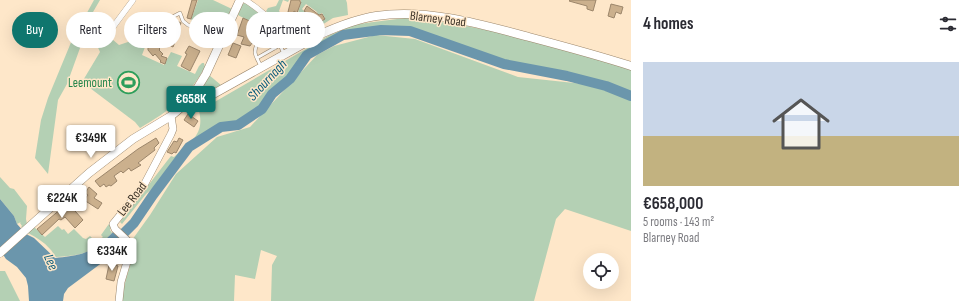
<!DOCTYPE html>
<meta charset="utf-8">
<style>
:root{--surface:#fff;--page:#f2f2f3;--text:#2b2b33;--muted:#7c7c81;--line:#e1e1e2;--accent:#0f766e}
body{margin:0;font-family:"Sofia Sans Condensed",sans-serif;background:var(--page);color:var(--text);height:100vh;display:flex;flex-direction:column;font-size:15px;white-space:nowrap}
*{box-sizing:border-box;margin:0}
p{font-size:13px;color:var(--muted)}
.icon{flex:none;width:22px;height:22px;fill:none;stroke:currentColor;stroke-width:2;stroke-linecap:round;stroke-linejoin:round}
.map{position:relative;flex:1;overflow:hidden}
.drawer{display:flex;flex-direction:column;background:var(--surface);width:340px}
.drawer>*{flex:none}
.top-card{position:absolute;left:12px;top:12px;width:380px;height:36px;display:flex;gap:8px}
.fabs{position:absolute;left:583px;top:253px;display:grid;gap:8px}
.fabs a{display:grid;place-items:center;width:36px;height:36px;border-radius:50%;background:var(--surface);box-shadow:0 4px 16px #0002;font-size:20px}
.price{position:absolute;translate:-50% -34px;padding:0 9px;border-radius:4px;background:#fff;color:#222;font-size:13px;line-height:26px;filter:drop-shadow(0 1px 2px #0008)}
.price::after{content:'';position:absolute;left:50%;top:24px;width:12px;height:9px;margin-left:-6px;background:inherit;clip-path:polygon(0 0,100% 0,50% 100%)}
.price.active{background:var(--accent);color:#fff}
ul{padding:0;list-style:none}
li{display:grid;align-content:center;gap:8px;height:212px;padding:0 12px}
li+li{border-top:1px solid var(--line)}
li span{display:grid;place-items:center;height:124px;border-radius:0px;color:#555}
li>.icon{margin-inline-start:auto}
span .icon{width:72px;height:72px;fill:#fffc;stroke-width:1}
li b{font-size:17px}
h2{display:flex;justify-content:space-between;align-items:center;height:48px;padding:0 12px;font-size:17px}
.tag{padding:0 14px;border-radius:18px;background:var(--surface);box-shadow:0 4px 16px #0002;font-size:14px;line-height:36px}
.tag.active{background:var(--accent);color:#fff}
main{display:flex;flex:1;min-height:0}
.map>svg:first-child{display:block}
</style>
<main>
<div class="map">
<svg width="631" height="301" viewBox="0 0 631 301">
<rect width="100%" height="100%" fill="#fee7c9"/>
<!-- green -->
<path fill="#b4d0b4" d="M94 0H100L93 12 67 84 58 100 48 174 35 158 41 120 48 98 72 40Z
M198 0H213L232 9 221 34 216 33 191 24V21L207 25 191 20Z
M279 0H289L288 2 283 0 279 11 284 17 282 21 272 17 266 11 268 8 276 6Z
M301 0H346L347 3 348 15 333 18 317 28 316 26 321 24 320 22 325 18 322 13 318 15 317 12 306 4 302 9 305 12 303 16H302L300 14 296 19 289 23 287 18 288 13 293 15 294 12 298 13 301 2Z
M245 3 248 4 274 24 288 28H300L303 32 308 31 309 34 296 41C289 37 283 34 276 31 263 26 250 22 238 15L242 4Z
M405 18C483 24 557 47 631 70V94L606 85 586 79 512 64 490 58 413 30 400 27 344 33 307 54 292 71 267 96 260 107 238 124 221 126 204 135 189 146 156 185 146 194 122 224 120 222 167 161 171 156 174 157C190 142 205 135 199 111L330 35 354 25 366 23Z
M105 33 119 45 143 37 148 39 142 55 164 65 171 52 182 56 177 66 195 74 199 66 202 63H204L205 67C189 96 169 111 140 128L135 122 82 82 100 52 95 41Z
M376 35 415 39 518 77 593 85 605 88 631 98V231L565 209 556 219 534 301H271L272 265 277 256 261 250 255 279 235 275 234 301H121L126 279 136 246V240L134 242 132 240 150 215 176 174 217 137 250 127 317 55 334 46Z
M209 75 221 85 211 90 203 92C200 86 206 80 209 75Z
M0 177 10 188 14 189 27 206 26 219 27 224 24 228 21 227 22 226 20 223 21 222 17 224 14 216 0 199Z
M111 221H112L110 230 112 233C91 253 85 255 56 257 53 254 53 252 50 249 44 242 36 237 28 233L34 227 45 237 58 226 62 230 64 229 68 234 74 229 83 238 86 239 90 236 94 240 98 238 100 239 103 237 101 235Z
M0 271H5L20 301H0Z"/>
<!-- water -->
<path fill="#6b96ac" d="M0 199 14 216 17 224 26 234 34 238 55 258C84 255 92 253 113 232L127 244 124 249 111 256 68 288 64 294 63 301H29L28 286 26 278 17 267 6 259 0 250Z"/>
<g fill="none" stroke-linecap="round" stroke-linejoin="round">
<!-- river -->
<path stroke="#6b96ac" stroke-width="10" d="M115 242 134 223 153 195 189 147 221 127 238 125 262 109 272 94 290 79 307 55 343 35 381 30 410 31 504 64 567 76 606 86 631 96"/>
</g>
<!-- building -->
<path fill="#cbb08d" stroke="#9c866b" d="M192 0H197L191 19 187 18Z
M291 0H300V2H301L297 13 294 11 293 14 288 12Z
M570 0H596L593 11 587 9V6L569 1Z
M611 4 623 7 621 14 616 12 614 18 608 16Z
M307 6 319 15 322 14 325 19 320 22V23L317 26 316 24 313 25 307 16 308 14 304 11Z
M243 18 254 23 253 25 275 35 272 43 259 36 257 37 254 44 252 43 250 46 241 44 244 37 237 35Z
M175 20 181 23 177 31 179 32 173 47 165 43 169 36 163 34 166 26 171 29Z
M150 41 153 44 154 43 160 49 159 50 163 54 161 56 167 58 165 64 160 62 161 61 155 54 153 56 148 50V48L146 45Z
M233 43 241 46 236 58 228 55Z
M189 46 200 51 190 71 181 66 187 54 185 53Z
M188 114 198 121 194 127 184 120Z
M156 138 159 143 154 148 155 150 138 163 141 165 131 171 129 168 123 173 121 171 114 176 117 181 111 186 109 185 106 187 104 184 100 187 95 181 138 149Z
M179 138 183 140 176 153 174 152 172 154 167 152 174 141 177 142Z
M89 187 97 194 94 198 102 203 98 209 84 200 88 195 85 193Z
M68 203 83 220 75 228 65 217 61 220 59 219 42 235 37 229Z
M113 264 118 266 114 281 106 279 109 265H112Z"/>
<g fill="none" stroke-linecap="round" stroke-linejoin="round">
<defs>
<path id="service" d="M132 38 180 13 183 21 188 25 223 38
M257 58 280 45 284 54
M261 66C254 54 253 52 259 39L275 48
M45 196 53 205"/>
<path id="minor" d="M245 0C265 11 273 30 299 24
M111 32 113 27 133 0"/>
<path id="tertiary" d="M119 301 121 282 132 245 115 229 113 224 143 187 171 134 173 129 171 116"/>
<path id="secondary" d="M190 100 194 103 208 97 321 34C339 26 356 19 376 16 425 8 481 24 529 37 563 46 597 55 631 66
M0 253 89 173 133 139 171 116 190 100 206 74 240 0"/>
</defs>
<!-- service casing -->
<use href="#service" stroke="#9c876c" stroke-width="4"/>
<!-- minor casing -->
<use href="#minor" stroke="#9c876c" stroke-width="6"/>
<!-- tertiary casing -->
<use href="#tertiary" stroke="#9c876c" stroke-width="8"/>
<!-- secondary casing -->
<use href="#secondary" stroke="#9c876c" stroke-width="9"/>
<!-- service -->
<use href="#service" stroke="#fff" stroke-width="3"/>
<!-- minor -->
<use href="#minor" stroke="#fff" stroke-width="5.5"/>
<!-- tertiary -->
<use href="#tertiary" stroke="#fff" stroke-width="7"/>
<!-- secondary -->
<use href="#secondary" stroke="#fff" stroke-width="8"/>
</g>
<!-- icons -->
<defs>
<symbol id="stadium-ring" viewBox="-11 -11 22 22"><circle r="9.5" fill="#fee7c9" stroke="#2e9e5b" stroke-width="1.5"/><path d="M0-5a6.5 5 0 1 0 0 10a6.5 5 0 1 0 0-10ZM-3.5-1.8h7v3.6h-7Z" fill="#2e9e5b"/></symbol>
</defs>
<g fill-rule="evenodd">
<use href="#stadium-ring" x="116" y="70" width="25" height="25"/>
</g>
<g text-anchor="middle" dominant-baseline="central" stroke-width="3" stroke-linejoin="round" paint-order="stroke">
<!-- street labels -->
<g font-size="13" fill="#3f362b" stroke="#fee7c9">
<text transform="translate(438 19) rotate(7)">Blarney Road</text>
<text transform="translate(132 199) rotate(-52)">Lee Road</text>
</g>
<!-- leisure labels -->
<g font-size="13" fill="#27864d" stroke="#fee7c9" text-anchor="end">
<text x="112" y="83">Leemount</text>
</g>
<!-- water labels -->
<g font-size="14" font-style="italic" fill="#095c7c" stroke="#fee7c9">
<text transform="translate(267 80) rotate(-47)">Shournagh</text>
<text transform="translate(51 262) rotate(67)">Lee</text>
</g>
</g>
</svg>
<div class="fabs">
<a><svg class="icon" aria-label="locate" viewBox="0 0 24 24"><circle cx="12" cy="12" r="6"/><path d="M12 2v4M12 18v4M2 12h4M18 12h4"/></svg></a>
</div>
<b class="price active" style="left:191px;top:120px">€658K</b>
<b class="price" style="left:91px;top:159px">€349K</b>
<b class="price" style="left:62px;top:219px">€224K</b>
<b class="price" style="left:112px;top:272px">€334K</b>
<div class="top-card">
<a class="tag active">Buy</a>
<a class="tag">Rent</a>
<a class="tag">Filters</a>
<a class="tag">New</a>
<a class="tag">Apartment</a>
</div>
</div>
<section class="drawer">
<h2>4 homes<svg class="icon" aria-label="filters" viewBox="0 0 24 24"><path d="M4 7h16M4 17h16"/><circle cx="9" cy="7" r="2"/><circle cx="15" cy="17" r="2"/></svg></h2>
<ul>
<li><span style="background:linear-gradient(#c9d6e8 60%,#c2b280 0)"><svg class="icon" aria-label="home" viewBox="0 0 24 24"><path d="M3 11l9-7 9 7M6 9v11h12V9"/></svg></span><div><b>€658,000</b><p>5 rooms · 143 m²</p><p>Blarney Road</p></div></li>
</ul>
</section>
</main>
